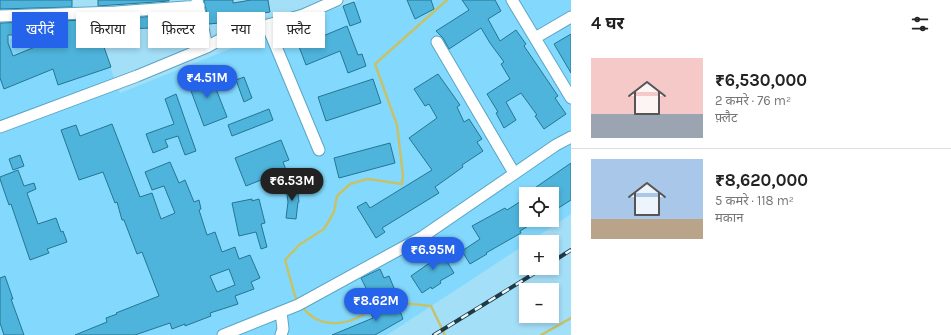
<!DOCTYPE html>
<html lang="hi">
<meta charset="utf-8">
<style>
:root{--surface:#fff;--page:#f2f2f2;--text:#222;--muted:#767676;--line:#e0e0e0;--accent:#2563eb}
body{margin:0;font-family:Karla,"Noto Sans Devanagari",sans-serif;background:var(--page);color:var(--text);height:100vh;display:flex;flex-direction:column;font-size:15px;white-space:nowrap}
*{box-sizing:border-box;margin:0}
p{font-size:13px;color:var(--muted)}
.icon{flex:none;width:22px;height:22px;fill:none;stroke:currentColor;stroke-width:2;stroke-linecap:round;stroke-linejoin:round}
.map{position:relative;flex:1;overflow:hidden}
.side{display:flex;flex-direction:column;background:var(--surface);width:380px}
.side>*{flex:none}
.hud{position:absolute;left:12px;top:12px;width:380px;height:36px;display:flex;gap:8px}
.fabs{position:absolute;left:519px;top:187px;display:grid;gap:8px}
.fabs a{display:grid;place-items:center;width:40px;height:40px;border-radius:0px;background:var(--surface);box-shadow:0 2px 6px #0003;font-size:20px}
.price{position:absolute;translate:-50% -34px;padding:0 9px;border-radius:14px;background:var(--accent);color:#fff;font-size:13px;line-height:26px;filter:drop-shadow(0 1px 2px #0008)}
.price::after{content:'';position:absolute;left:50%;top:24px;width:12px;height:9px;margin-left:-6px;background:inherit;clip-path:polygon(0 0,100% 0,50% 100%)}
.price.active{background:#222;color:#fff}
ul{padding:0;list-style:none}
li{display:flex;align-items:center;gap:12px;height:100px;padding:0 20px}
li+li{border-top:1px solid var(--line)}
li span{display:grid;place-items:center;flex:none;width:112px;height:80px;border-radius:0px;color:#555}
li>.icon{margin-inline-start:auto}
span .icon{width:48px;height:48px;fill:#fffc;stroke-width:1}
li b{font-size:17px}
h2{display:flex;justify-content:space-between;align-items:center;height:48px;padding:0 20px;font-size:17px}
.pill{padding:0 14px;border-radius:0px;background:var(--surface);box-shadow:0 2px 6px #0003;font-size:14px;line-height:36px}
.pill.active{background:var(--accent);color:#fff}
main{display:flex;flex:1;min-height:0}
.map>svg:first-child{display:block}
</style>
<main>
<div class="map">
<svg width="571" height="335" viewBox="0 0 571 335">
<rect width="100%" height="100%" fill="#a4dff8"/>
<!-- built -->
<path fill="#83d9fd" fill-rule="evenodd" d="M358 0H571V214L529 242H526V244L387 335H0V39L98 35 120 93 262 36ZM526 194H552V220H526Z"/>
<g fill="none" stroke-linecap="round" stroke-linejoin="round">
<!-- stream -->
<path stroke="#c5c26b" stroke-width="2.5" d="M299 302 295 296 285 260 299 245 324 229 334 212 337 196 350 184 368 179 402 184 403 175 397 125 375 64 447 0
M302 306C316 327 342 327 363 315 370 311 377 306 383 301L431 306 445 335
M541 335 571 318"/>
</g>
<!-- building -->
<path fill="#4eb4dc" stroke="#267592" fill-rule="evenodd" d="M0 0H72V7L0 9Z
M98 0H169V1L98 6Z
M204 0H233V3L251 0H268L270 12 256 14 257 17 234 22V26L219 28V23L209 24Z
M407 0H431L434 9 415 19Z
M462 0H495L501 11 488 19 500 41 516 30 526 44 524 46 537 65 558 96 555 98 566 114 544 129 535 116 537 115 521 93 506 102 516 120 504 128 496 113 498 112 487 94 510 79 501 64 504 62 490 43 481 28 449 49 443 38 436 31 469 10Z
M354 2 361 22 350 26 343 6Z
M193 13 196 28 185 29V14Z
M170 15 171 28 151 30V28L98 30 111 67 58 85 53 69 4 89 0 78V23L116 19ZM19 33 32 34 64 35 13 56 8 43V35H19Z
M317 20 323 36 347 26 358 55 362 54 366 66 348 73 340 51 306 65 298 44 292 46 285 29 298 24 299 27Z
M571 34V73L554 44Z
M209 71 227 117 204 126 187 80Z
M438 74 460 105 457 107 464 122 469 119 482 139 477 142 483 151 462 165 463 167 435 187 439 193 382 228 385 232 376 238 357 207 366 202 370 208 432 170 409 138 437 118 429 104 425 106 414 89Z
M244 77 252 98 244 102 236 80Z
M373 79 381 103 326 121 318 97Z
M176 94 196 151 185 155 178 136 165 140 168 147 153 153 146 134 174 124 165 99Z
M269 109 273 120 232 136 228 125Z
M112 124 140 197 152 193 161 219 175 213 164 186 152 190 145 172 170 162 179 183 185 180 194 202 199 200 201 209 199 210 207 235 215 232 222 252 235 247 239 259 250 255 260 278 251 282 254 289 235 296 238 304 210 313 211 316 185 326V324L172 329 170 323 135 335H75L107 322 106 318 117 314 116 313 159 296 142 252 137 254 124 220H122L117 202 115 203 103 172 79 180 61 130 76 125 80 136ZM229 269 235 285 217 292 210 276Z
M281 140 289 160 283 162 286 170 246 186 235 158Z
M390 143 395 163 339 178 334 158Z
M20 155 24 166 13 170 9 159Z
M571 163V200L552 212V194H526Z
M18 170 24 186 34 183 36 189 27 193 38 224 56 218 61 232 63 231 67 242 47 249 49 253 30 260 11 204 9 205 0 179V177Z
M297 186 299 202H298L296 219 286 218 288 202 286 188Z
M526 198V220H538L520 231 521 233 486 253 487 254 470 264 462 251 480 239 472 226 505 208 507 210Z
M252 199V201L259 199 265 223 261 224 267 247 261 249 256 232 239 236 232 203Z
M438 247 454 273 440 281 441 283 432 289 431 287 422 293 411 276 431 262 426 254Z
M380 269 384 278 389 276 394 288 370 296 361 278Z
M5 276 13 299H11L24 335H4L0 323V278Z
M397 303 403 319 375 335H332L373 318 371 313Z"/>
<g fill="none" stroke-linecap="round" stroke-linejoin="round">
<defs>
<path id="minor" d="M197 0 207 47
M512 0 571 98
M0 16 116 12 199 6
M267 25 319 150
M535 38 571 17
M437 42 514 173
M0 127 137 76 207 47 223 38 303 15 337 0
M223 335 298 305 422 237 556 145 571 137
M281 335 283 329 281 312"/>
</defs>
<!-- minor casing -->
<use href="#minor" stroke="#5aa5c4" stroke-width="13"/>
<!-- minor -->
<use href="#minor" stroke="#fff" stroke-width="11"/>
<defs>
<path id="rail" d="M552 262 571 250
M434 335 543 268"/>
</defs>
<!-- rail casing -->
<use href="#rail" stroke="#203a46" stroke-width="4"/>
<!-- rail -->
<use href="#rail" stroke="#eaf8ff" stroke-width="2.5" stroke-dasharray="8" stroke-linecap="butt"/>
</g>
</svg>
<div class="fabs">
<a><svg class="icon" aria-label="locate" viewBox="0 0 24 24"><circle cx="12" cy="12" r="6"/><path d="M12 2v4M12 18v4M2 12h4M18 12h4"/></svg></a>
<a>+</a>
<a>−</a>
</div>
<b class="price" style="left:207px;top:99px">₹4.51M</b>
<b class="price active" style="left:292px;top:202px">₹6.53M</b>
<b class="price" style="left:433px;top:271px">₹6.95M</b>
<b class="price" style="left:376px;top:322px">₹8.62M</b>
<div class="hud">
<a class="pill active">खरीदें</a>
<a class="pill">किराया</a>
<a class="pill">फ़िल्टर</a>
<a class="pill">नया</a>
<a class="pill">फ़्लैट</a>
</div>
</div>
<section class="side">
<h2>4 घर<svg class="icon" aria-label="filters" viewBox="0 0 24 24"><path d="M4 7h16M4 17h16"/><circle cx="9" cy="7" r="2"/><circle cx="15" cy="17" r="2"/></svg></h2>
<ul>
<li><span style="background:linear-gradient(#f6c9c9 70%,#9aa5b1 0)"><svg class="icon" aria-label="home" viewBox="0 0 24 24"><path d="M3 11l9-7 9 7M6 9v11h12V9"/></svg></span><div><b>₹6,530,000</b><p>2 कमरे · 76 m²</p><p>फ़्लैट</p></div></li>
<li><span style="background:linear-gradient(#a9c7e8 75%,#b9a48a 0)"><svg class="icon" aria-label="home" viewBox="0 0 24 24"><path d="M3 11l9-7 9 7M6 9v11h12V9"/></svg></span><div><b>₹8,620,000</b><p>5 कमरे · 118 m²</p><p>मकान</p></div></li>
</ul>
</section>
</main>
